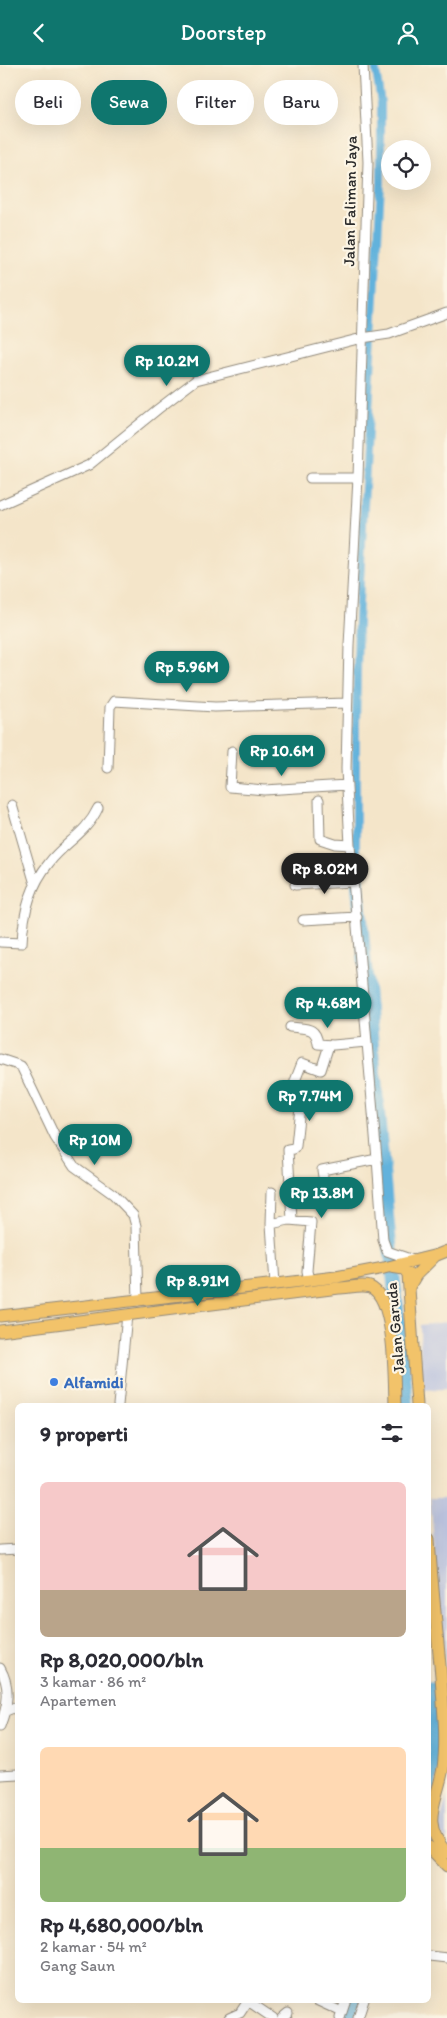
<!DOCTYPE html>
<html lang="id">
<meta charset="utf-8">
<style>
:root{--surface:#fff;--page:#f7f7f7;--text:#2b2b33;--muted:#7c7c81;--accent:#0f766e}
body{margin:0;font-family:Itim,sans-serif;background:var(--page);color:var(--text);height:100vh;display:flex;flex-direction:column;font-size:19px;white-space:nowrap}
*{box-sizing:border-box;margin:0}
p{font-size:16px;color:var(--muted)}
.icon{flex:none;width:28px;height:28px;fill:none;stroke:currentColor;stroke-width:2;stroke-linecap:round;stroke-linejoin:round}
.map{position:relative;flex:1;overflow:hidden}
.drawer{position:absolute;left:15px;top:1338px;width:416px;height:600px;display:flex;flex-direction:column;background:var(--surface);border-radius:8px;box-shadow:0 5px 20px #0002}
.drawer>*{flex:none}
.banner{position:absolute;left:15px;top:15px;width:418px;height:45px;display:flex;gap:10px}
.buttons{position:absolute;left:381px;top:75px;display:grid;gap:10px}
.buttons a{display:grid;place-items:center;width:50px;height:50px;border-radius:50%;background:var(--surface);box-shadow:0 5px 20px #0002;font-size:25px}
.price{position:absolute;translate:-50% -42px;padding:0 11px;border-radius:18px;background:var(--accent);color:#fff;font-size:16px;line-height:32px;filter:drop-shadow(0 1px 2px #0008)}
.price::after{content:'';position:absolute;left:50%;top:30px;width:15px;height:11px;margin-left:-8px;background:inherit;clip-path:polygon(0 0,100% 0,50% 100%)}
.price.selected{background:#222;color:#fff}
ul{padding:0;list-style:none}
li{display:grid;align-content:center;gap:10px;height:265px;padding:0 25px}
li span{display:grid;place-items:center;height:155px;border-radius:8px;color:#555}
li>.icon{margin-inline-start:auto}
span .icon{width:90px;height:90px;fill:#fffc;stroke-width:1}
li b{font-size:21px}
h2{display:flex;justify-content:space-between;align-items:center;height:60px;padding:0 25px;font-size:21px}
.chip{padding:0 18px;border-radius:22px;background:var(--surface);box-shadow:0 5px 20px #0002;font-size:18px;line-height:45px}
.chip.selected{background:var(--accent);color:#fff}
header{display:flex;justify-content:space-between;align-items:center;height:65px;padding:0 25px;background:var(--accent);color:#fff;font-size:22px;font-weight:600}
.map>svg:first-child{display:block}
</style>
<header><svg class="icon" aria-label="back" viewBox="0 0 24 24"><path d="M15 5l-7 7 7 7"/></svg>Doorstep<svg class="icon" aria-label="person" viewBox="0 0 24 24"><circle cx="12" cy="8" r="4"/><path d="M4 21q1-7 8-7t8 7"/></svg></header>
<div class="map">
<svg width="447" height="1953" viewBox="0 0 447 1953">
<rect width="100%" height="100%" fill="#fcf5e5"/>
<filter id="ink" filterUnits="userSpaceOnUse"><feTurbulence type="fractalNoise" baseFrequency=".02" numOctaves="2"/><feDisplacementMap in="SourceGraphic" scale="10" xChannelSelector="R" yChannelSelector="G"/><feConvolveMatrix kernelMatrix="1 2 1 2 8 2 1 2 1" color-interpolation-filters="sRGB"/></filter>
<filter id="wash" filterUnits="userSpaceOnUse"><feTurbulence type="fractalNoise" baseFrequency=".0096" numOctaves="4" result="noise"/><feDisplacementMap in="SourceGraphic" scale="20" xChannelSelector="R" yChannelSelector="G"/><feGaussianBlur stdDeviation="1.12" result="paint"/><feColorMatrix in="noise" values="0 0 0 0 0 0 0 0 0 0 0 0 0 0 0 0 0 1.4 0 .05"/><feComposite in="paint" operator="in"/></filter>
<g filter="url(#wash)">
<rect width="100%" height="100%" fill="#f4e5c9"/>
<!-- industrial -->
<path fill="#bbc3de" d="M447 1257V1324L421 1325 420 1260Z
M430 1433H447V1616Z
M447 1731V1775L438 1765Z"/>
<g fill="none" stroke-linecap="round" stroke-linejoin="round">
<!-- canal -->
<path stroke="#62b2dc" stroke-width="8" d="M356 798V661L358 555 381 118V38L375 0"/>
<!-- river -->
<path stroke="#62b2dc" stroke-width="14" d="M356 798 387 1151 407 1340
M429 1623 435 1688 429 1721
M348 1953 354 1935"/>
</g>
</g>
<g filter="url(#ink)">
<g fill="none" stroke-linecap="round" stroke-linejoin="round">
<defs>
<path id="minor" d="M363 0 368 97 358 413 349 580 346 704 350 780 377 1094 383 1175 387 1186 413 1195
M310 413H358
M0 440 89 400 158 344 196 315 362 273 389 269 447 248
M232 686 230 722 264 725 347 720
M108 703 110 642 114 636 215 642 347 638
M319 735 320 774 335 779 350 780
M12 740 35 819
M295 820 353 817
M303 855 357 852
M0 877 22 878C23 850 30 821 49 798 65 777 86 769 98 743
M290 962C306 964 316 961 318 979L333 980 367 977
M0 994 21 1001 55 1072 74 1101 113 1129 133 1150 136 1161 138 1236
M272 1127 271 1159 275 1219
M290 1127 325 1125 322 1105 377 1094
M292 1155 288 1085 294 1084 296 1081 301 1032 293 1029 295 1016 302 998 321 1005 329 980
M271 1159 289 1155 311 1157 307 1206 309 1215
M118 1340 127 1250
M0 1485 18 1484
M0 1603C11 1622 8 1641 0 1661
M6 1646 18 1641
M0 1710 18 1709
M429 1891 447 1893
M316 1935 342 1947
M229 1953 240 1948 248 1936 273 1953
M282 1953 288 1948
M340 1953 346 1935
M358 1953 364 1935"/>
<path id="major" d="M391 1202 404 1204 408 1209 417 1340
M409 1222 416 1210 435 1191
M0 1251 336 1212 384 1203 437 1190 447 1186
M0 1266 339 1223C348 1223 362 1219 370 1222 396 1233 394 1315 395 1340
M429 1474C432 1520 437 1566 441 1611 443 1641 447 1673 443 1703 437 1738 419 1757 447 1788
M429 1782 447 1801"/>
</defs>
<!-- minor casing -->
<use href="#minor" stroke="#90887a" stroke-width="11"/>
<!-- major casing -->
<use href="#major" stroke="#90887a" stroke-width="13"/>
<!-- minor -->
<use href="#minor" stroke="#fff" stroke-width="9"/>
<!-- major -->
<use href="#major" stroke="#f2c36a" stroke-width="11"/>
</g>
</g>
<!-- markers -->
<circle fill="#3f7fe0" stroke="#fcf5e5" stroke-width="2" cx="54" cy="1317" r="5"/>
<g text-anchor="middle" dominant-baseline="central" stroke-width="4.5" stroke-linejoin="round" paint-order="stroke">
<!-- street labels -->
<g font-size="16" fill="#2b2b2b" stroke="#fcf5e5">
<text transform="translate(350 136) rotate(-89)">Jalan Faliman Jaya</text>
<text transform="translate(395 1263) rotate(-95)">Jalan Garuda</text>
</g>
<!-- shop labels -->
<g font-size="16" font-weight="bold" fill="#366cbe" stroke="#fcf5e5" text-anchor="start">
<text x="64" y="1317">Alfamidi</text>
</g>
</g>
</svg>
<div class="buttons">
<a><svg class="icon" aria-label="locate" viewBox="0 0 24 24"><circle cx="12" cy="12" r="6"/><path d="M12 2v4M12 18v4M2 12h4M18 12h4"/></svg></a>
</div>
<b class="price" style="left:167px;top:322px">Rp 10.2M</b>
<b class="price" style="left:187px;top:628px">Rp 5.96M</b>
<b class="price" style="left:282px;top:712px">Rp 10.6M</b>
<b class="price selected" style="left:325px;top:830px">Rp 8.02M</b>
<b class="price" style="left:328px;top:964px">Rp 4.68M</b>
<b class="price" style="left:310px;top:1057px">Rp 7.74M</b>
<b class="price" style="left:95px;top:1101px">Rp 10M</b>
<b class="price" style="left:322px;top:1154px">Rp 13.8M</b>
<b class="price" style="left:198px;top:1242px">Rp 8.91M</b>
<div class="banner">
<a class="chip">Beli</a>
<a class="chip selected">Sewa</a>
<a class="chip">Filter</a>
<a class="chip">Baru</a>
</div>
<section class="drawer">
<h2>9 properti<svg class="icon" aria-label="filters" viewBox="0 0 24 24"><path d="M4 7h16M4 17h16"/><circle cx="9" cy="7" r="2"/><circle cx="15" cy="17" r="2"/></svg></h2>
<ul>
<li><span style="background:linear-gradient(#f6c9c9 70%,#b9a48a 0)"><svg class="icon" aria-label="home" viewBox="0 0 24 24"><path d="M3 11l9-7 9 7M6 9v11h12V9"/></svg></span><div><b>Rp 8,020,000/bln</b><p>3 kamar · 86 m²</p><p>Apartemen</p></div></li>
<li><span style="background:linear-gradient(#ffd9b3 65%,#8fb573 0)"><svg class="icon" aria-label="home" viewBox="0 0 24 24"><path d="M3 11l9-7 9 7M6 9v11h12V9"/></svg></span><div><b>Rp 4,680,000/bln</b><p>2 kamar · 54 m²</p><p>Gang Saun</p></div></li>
</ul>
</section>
</div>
